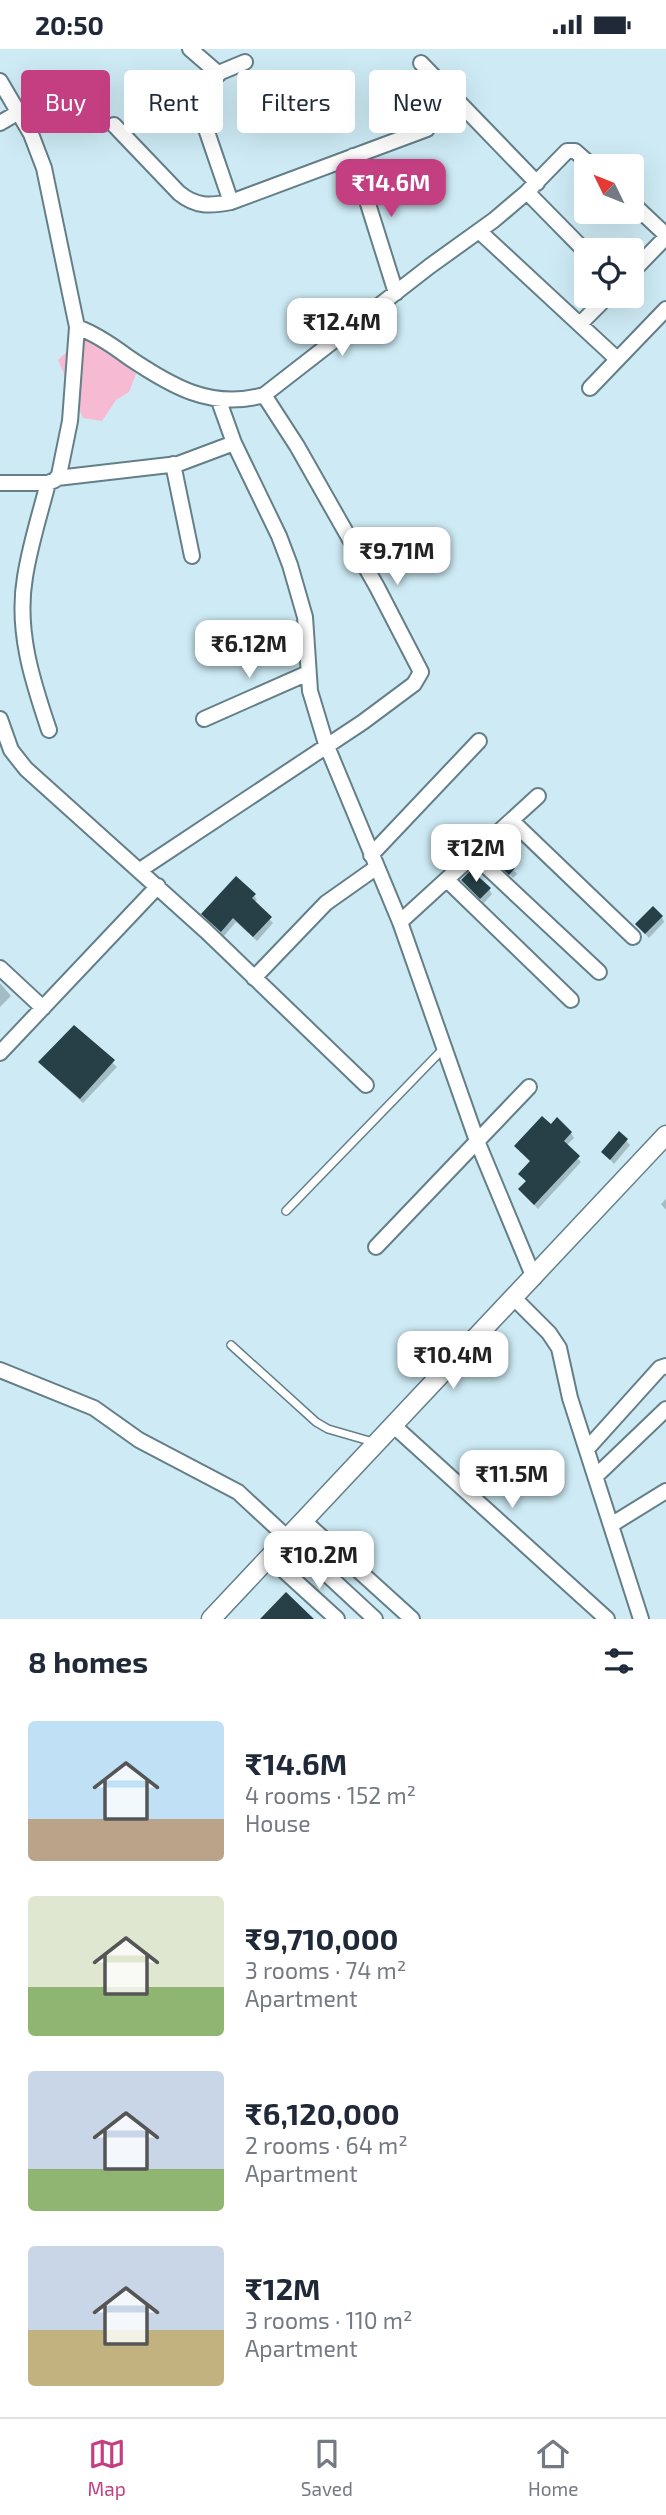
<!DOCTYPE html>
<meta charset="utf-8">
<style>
:root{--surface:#fff;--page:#f2f2f3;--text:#1f2937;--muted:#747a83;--line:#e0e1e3;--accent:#c33f82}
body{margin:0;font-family:"Exo 2",sans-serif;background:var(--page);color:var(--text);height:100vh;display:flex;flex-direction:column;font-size:26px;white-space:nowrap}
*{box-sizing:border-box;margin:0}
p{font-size:23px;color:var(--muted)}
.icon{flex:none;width:38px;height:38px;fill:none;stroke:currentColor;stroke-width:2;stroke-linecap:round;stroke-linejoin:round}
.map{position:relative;height:1570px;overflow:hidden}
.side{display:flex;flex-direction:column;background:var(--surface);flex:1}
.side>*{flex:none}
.banner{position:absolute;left:21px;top:21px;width:625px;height:63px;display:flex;gap:14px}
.needle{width:46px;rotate:313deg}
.controls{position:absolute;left:574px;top:105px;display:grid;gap:14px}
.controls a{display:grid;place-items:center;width:70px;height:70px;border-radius:7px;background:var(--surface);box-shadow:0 7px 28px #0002;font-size:35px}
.price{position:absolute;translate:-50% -60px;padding:0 16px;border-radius:14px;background:#fff;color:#222;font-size:23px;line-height:46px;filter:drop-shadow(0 2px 4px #0008)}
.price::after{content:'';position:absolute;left:50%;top:42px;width:21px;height:16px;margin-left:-10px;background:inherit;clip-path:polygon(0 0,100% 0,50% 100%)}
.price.on{background:var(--accent);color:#fff}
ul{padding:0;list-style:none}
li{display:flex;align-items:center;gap:21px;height:175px;padding:0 28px}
li span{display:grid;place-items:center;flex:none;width:196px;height:140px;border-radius:7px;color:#555}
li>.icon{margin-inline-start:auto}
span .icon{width:84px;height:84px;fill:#fffc;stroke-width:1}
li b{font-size:30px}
h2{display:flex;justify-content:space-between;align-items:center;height:84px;padding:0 28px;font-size:30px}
.tag{padding:0 24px;border-radius:7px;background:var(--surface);box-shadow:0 7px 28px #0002;font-size:24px;line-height:63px}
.tag.on{background:var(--accent);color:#fff}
.status{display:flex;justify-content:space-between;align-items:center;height:49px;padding:0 35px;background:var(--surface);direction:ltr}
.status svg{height:19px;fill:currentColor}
.tab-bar{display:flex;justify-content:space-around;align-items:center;height:98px;border-top:2px solid var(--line);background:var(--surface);font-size:19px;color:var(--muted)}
.tab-bar a{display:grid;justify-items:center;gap:4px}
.tab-bar .on{color:var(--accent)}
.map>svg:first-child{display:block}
</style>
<div class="status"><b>20:50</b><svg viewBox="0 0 49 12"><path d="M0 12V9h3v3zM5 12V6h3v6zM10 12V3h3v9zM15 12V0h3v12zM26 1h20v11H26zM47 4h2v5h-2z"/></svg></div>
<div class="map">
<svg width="666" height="1570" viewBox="0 0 666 1570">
<rect width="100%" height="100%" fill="#ceebf5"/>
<!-- green -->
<path fill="#f6bbd3" d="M76 285 104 297 136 325 129 343 116 351 102 372 83 369 58 311 71 299Z"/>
<!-- shadow -->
<path fill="#0003" d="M504 793 517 808 509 816 517 825 513 829 490 806Z
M463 831 489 840 492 845 484 854Z
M254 846 257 851 254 854 273 874 257 892 236 873 224 887 203 865Z
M662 868 664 873 649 889 637 876Z
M0 934 11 947 0 958Z
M74 978 117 1018 83 1054 44 1018Z
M551 1077 571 1084 574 1089 566 1097 581 1113 538 1160 520 1141 527 1134 520 1125 531 1114 516 1097Z
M620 1085 630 1096 614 1115 603 1103Z
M666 1150V1161L661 1155Z"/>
<!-- building -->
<path fill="#274048" d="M504 791 515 802 507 811 515 819 509 826 488 806Z
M471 821 491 839 480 850 461 831Z
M236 827 256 845 252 849 272 868 253 888 233 869 221 883 201 865Z
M653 857 663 867 645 885 635 875Z
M74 976 115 1011 80 1050 38 1013Z
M542 1067 551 1075 557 1068 572 1083 564 1092 580 1107 534 1156 518 1140 526 1132 518 1125 530 1112 514 1097Z
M619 1082 628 1090 610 1111 601 1103Z
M286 1543 314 1570H260Z"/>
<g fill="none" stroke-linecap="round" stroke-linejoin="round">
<defs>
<path id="service" d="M286 1162 444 999
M231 1296 316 1373 328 1380 373 1393"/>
<path id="minor" d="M190 0 219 25
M421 14 537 134
M0 32 31 85 44 119 77 278 70 372 59 426 55 431 48 434H0
M0 74 19 63
M114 76 179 144C196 158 210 157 231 153L427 80
M353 107 396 244
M527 143 586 203
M231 153 192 39 197 33 245 13
M632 154 666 186
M479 182 617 310
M632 223 666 188
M580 275 608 247
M77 278C96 285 112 296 128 308 171 337 211 361 264 346L430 217 494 171 527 143 567 102H575L592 117
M590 339 666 260
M219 352 234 394 279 487 290 516 305 568 310 642 326 695 400 873 477 1092 534 1229
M173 415 192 507
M57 429 178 415 234 394
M48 434C40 465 30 496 25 528 16 581 32 631 49 681
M0 670 11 701 26 720 206 882 366 1036
M204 670 308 624
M512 772 633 888
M371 806 479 692
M474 806 599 923
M140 821 363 673 414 635 421 623 377 538 297 397 264 346
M447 831 571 951
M400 873 538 747
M0 919 43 959
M254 929 326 854 377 818
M0 1004 158 837
M376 1198 529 1038
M514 1249 549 1284 559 1299 570 1349 641 1570
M0 1321 94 1359 139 1391 238 1443 375 1570
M394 1377 607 1570
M587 1400 660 1319 666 1317
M596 1427 666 1360
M304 1472 412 1570
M611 1476 666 1442
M269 1508 337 1570"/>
<path id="tertiary" d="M211 1570 666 1086"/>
</defs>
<!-- service casing -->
<use href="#service" stroke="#647f87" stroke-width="10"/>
<!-- minor casing -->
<use href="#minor" stroke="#647f87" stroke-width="18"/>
<!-- tertiary casing -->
<use href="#tertiary" stroke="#647f87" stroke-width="21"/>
<!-- service -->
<use href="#service" stroke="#fff" stroke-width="7"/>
<!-- minor -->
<use href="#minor" stroke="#fff" stroke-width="14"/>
<!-- tertiary -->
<use href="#tertiary" stroke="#fff" stroke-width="18"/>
</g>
</svg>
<div class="controls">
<a><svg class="needle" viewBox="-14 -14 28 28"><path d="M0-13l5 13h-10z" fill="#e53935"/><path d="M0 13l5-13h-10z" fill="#747a83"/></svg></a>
<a><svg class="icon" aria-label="locate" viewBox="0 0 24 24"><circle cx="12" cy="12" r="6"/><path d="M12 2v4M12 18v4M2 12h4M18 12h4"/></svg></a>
</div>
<b class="price on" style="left:391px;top:170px">₹14.6M</b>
<b class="price" style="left:342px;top:309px">₹12.4M</b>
<b class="price" style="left:397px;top:538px">₹9.71M</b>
<b class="price" style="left:249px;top:631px">₹6.12M</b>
<b class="price" style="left:476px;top:835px">₹12M</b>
<b class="price" style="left:453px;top:1342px">₹10.4M</b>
<b class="price" style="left:512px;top:1461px">₹11.5M</b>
<b class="price" style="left:319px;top:1542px">₹10.2M</b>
<div class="banner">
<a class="tag on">Buy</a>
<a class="tag">Rent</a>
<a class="tag">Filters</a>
<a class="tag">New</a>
</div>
</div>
<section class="side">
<h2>8 homes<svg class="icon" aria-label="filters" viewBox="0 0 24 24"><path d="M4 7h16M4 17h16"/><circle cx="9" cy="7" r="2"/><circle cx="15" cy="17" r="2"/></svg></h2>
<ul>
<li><span style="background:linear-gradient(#bfe0f5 70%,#b9a48a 0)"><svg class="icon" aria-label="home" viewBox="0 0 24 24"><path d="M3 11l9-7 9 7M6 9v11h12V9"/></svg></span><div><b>₹14.6M</b><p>4 rooms · 152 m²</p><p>House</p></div></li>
<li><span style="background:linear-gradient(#dfe7d0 65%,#8fb573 0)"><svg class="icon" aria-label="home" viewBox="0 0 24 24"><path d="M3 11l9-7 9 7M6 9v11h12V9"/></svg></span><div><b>₹9,710,000</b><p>3 rooms · 74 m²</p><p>Apartment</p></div></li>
<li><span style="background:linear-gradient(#c9d6e8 70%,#8fb573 0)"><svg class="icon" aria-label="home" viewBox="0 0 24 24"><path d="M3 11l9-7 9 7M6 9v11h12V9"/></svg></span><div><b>₹6,120,000</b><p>2 rooms · 64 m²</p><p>Apartment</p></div></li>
<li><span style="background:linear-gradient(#c9d6e8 60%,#c2b280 0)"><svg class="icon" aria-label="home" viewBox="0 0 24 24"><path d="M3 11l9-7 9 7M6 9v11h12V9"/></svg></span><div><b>₹12M</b><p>3 rooms · 110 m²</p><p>Apartment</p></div></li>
</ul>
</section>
<nav class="tab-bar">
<a class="on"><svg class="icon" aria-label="map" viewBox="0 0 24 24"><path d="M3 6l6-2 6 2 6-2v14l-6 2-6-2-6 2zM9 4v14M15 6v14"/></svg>Map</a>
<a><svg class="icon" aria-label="saved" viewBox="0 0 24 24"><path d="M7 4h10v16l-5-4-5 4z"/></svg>Saved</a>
<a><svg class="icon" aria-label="home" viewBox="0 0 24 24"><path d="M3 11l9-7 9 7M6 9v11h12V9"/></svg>Home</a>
</nav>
